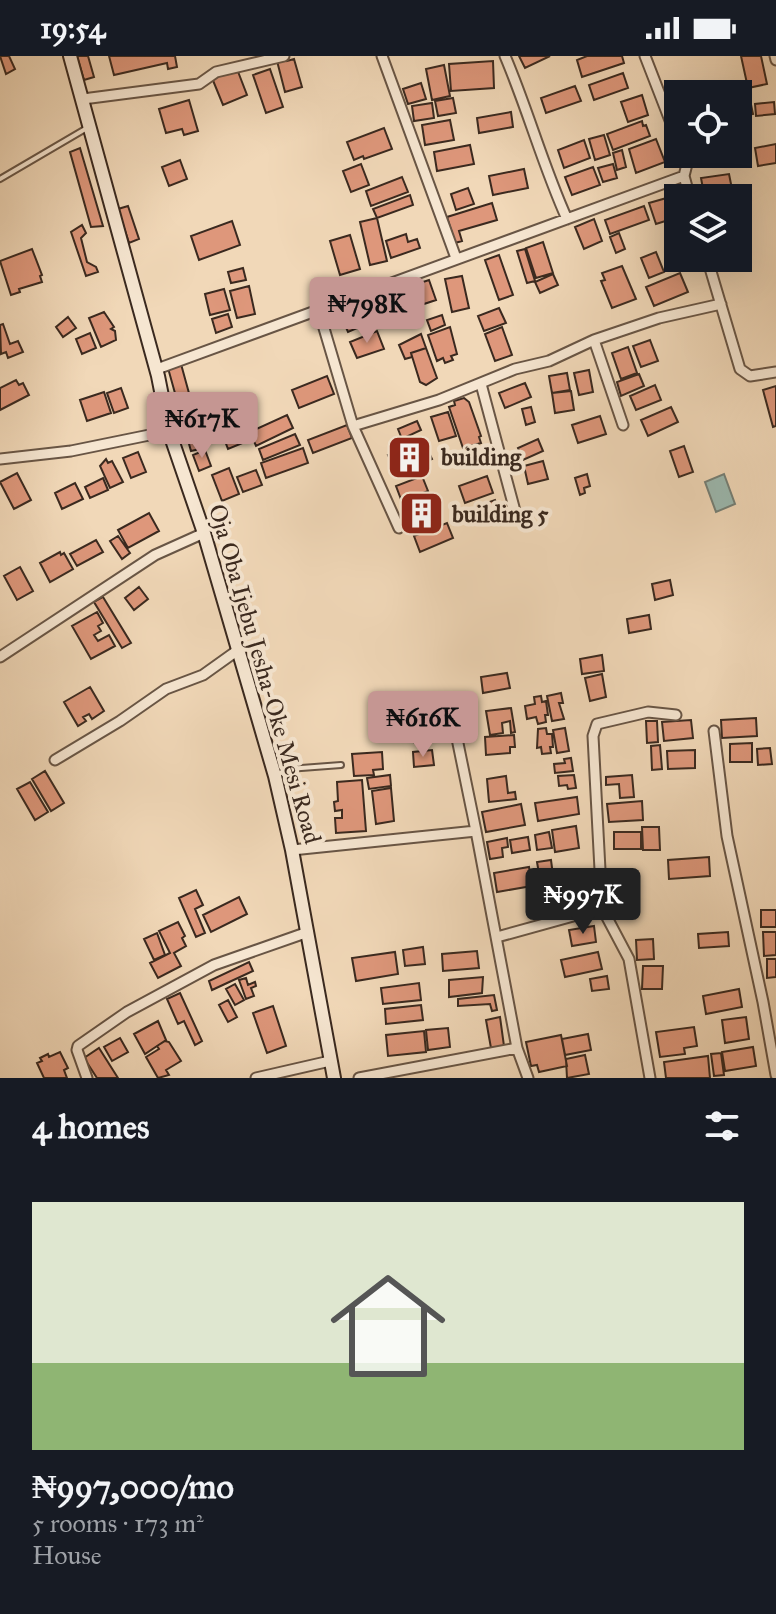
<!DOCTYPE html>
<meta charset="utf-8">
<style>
:root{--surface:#171b24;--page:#242831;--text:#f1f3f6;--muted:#9ea1a6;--line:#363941;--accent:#c59692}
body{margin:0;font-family:"IM FELL Great Primer",serif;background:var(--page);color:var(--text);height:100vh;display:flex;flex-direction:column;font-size:30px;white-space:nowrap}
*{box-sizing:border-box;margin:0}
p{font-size:26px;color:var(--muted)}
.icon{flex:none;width:44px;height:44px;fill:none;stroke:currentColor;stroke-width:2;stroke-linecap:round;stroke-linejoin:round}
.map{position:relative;height:1022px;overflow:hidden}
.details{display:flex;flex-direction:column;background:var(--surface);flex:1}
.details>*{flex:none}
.buttons{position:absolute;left:664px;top:24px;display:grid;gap:16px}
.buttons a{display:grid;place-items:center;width:88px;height:88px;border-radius:0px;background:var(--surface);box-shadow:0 8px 32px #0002;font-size:40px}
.price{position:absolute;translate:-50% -68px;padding:0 18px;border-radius:8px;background:var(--accent);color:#111;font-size:26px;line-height:52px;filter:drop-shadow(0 2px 4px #0008)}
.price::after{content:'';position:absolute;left:50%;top:48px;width:24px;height:18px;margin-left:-12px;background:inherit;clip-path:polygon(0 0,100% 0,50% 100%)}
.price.selected{background:#222;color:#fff}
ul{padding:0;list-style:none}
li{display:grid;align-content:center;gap:16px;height:424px;padding:0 32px}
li+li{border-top:2px solid var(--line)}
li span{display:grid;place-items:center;height:248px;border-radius:0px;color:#555}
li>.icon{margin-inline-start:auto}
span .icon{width:144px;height:144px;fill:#fffc;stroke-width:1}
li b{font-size:34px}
h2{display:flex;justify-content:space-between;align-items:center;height:96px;padding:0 32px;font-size:34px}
.status{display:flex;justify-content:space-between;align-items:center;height:56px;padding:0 40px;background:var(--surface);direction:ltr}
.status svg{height:22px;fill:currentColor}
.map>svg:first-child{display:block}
</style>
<div class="status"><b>19:54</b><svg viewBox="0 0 49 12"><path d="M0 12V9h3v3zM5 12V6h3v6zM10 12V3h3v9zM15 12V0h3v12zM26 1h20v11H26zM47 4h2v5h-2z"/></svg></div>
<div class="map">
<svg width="776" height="1022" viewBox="0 0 776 1022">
<rect width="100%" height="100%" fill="#f1d8b8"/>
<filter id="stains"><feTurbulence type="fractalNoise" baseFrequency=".0025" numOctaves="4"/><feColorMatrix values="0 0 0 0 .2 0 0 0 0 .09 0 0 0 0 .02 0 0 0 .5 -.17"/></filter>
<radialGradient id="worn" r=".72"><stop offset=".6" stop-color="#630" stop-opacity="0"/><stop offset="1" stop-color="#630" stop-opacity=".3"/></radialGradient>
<!-- water -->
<path fill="#9bb9b0" stroke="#747f76" stroke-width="2" d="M724 418 735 448 716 456 705 426Z"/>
<!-- building -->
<path fill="#de977b" stroke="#3a291f" stroke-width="2" d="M0 0H9L15 13 6 18Z
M77 0H88L94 21 84 24Z
M109 0H175L177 11 168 13 167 7 114 19Z
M519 0H550L525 12Z
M587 0H622L624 7 582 21 577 4Z
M741 0H761L767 28 748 32Z
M286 2 287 5 294 3 302 31 285 36 277 5Z
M493 5 494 32 451 35 449 8Z
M444 9 450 40 432 44 426 13Z
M237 13 247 39 223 49 212 22Z
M270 13 283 51 266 57 253 19Z
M623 17 628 32 594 44 589 29Z
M421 27 426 43 408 48 403 33Z
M575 30 581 45 546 57 541 42Z
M642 39 648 59 628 66 621 46Z
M749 39 753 58 738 61V42Z
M453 42 456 57 438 60 435 45Z
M189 44 198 75 184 79 182 73 166 77 159 53Z
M774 46 775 58 756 60 755 48Z
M432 47 434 62 414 65 412 50Z
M511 56 513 71 479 77 477 62Z
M450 64 454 84 425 89 422 69Z
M642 65 643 70 646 69 650 80 613 94 607 78Z
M384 72 392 93 364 103 363 100 354 104 347 86Z
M604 79 610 99 595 104 589 83Z
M656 83 665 106 636 117 629 93Z
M584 84 590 102 564 112 558 94Z
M776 88V107L758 110 755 92Z
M470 89 474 108 437 115 434 96Z
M80 92 103 170 91 171 70 96Z
M622 94 626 111 617 114 613 97Z
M696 98H725L726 105 697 108Z
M180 104 187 123 169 130 162 111Z
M361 108 369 129 351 136 343 115Z
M613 108 617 122 603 126 598 112Z
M593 111 600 129 572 139 565 121Z
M524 113 528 132 493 139 489 120Z
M729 118 732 133 704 138 701 122Z
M402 121 408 136 371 150 366 135Z
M468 132 474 148 456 154 451 138Z
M410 139 413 149 377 162 373 153Z
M670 141 673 151H676L678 161 656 168 649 147Z
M492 147 497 164 459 175 462 185 455 187 447 161Z
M128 150 139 183 129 187 118 153Z
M644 150 649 164 610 178 605 164Z
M377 162 387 205 370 209 360 166Z
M594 163 602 185 584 193 575 171Z
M232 165 240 189 199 204 191 180Z
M82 169 86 177 81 182 87 206 96 211 98 216 86 220 71 176Z
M619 177 625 193 616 197 610 181Z
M406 178 408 186 417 183 420 192 391 202 386 185Z
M350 179 360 213 340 219 330 185Z
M543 186 553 217 536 222 526 192Z
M32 193 42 219 40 220 42 226 19 233 20 236 11 239 0 205Z
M525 193 535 225 527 227 517 195Z
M656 196 664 216 649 222 641 202Z
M499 199 513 239 499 244 485 204Z
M622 210 636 243 612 252 601 225 605 224 602 217Z
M243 212 246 224 231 227 228 216Z
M680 217 688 236 654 250 646 231Z
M553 218 558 229 540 237 535 226Z
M462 220 469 252 452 256 445 223Z
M429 224 436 244 418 250 411 230Z
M249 230 255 258 237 262 230 235Z
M224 233 230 254 210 259 205 238Z
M409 234 416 253 399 259 393 239Z
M369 248 376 264 348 276 341 260Z
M499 252 506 267 484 275 478 260Z
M104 256 114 271 111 273 115 275 116 284 101 291 89 262Z
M228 258 232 271 216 277 212 263Z
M442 259 445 269 431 275 427 264Z
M68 261 76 272 63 281 56 271Z
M3 268 10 288 18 285 23 296 8 302 6 296 1 298 0 269Z
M450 271 457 298 451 300 453 304 445 307 443 302 437 305 428 279Z
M502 271 512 299 495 305 485 278Z
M377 275 384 293 357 302 350 286Z
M90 277 96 292 82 298 76 283Z
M421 278 426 292 411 297 412 301 405 303 399 289Z
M650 284 658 305 641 311 633 290Z
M628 291 637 317 621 323 612 297Z
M426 292 437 322 426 329 420 326 411 297Z
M181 308 204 392 191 395 168 312Z
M589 314 593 336 579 339 574 317Z
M567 317 570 334 552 337 549 320Z
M639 318 644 330 621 340 617 326Z
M327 320 334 338 299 352 292 334Z
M16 324 19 329 23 327 29 339 0 354V332Z
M525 327 531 341 505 352 499 337Z
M655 329 661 344 636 354 630 340Z
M776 330V370L773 371 763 334Z
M121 332 128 352 114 357 107 337Z
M571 335 574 354 555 357 552 337Z
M104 336 111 357 87 365 80 344Z
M464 342 469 346 481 380 479 381 481 387 463 392 449 351 455 349 454 345Z
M531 351 535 366 526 369 522 353Z
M671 351 678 366 648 380 641 364Z
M448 356 456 380 439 385 431 361Z
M287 359 293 372 256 390 250 376Z
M600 360 606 378 578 387 572 369Z
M417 365 421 374 402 383 398 373Z
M347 369 352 382 313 397 308 384Z
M241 378 245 386 228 393 225 385Z
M295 378 300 389 263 404 259 393Z
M538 383 543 395 523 404 518 392Z
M423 384 432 403 397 419 388 399Z
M684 390 693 416 679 421 670 395Z
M303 392 308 407 266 422 261 407Z
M205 394 211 410 199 415 193 399Z
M138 396 146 416 131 422 123 402Z
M106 403 108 407 112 405 123 426 110 432 100 410Z
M543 405 548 423 528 428 524 410Z
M229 412 239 438 222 445 212 419Z
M256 414 262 429 243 436 237 421Z
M17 417 31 444 14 453 0 426Z
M587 418 590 430 584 432 585 437 580 439 575 422Z
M422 420 428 435 402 446 396 430Z
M487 420 493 437 465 447 459 430Z
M103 422 108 434 90 442 85 431Z
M75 427 83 443 62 453 55 437Z
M433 443 440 462 412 472 402 454Z
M495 444 500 459 486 464 481 449Z
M149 457 159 475 128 492 118 474Z
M447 467 453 482 420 496 414 480Z
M118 480 130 497 122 503 110 485Z
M96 484 103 496 77 510 70 498Z
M60 496 61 499 64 497 73 513 50 526 40 507Z
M20 511 33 535 17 544 4 520Z
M670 524 673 539 655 544 652 528Z
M139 531 148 543 134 554 125 542Z
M103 541 131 587 122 592 94 546Z
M97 556 103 567 98 570 101 575 94 579 98 585 109 579 115 590 91 603 72 570Z
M649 559 651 573 629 577 627 563Z
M602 599 604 615 582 618 580 603Z
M507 617 510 632 483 637 481 621Z
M602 618 606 641 590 645 585 622Z
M90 631 104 655 92 663 89 658 83 661 86 665 78 670 64 646Z
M425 637 426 657 408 659 407 638Z
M561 637 563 647H559L564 663 552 665 547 640Z
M541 640 542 646 546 645 548 659H545L546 666 538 668 536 661 527 663 525 650 535 648 534 641Z
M511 652 515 676 511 677 510 665 502 667 503 677 490 679 486 655Z
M401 662 404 679 383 683 380 667Z
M756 662 757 680 722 682 721 664Z
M691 664 693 682 664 685 662 666Z
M646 665H657L658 686 647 687Z
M429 667 431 683 414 686 412 670Z
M546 672 547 678H552L553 691H550L551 697 542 698 541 691 537 692 538 673Z
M565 672 569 695 557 697 553 674Z
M514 679 515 691H510V697L486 699 485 681Z
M752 687V706H730V688Z
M660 689 662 713 652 714 651 690Z
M770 692 772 708 758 709 757 693Z
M432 694 434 709 414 711 413 696Z
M695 694V712L668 713 667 695Z
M382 696 383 713 373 714 374 719 354 720 352 698Z
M571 702 573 715 555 717 554 708 565 707 564 703Z
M45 715 64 747 51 755 32 723Z
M390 719 391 730 369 733 367 722Z
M574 719 576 732 568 733 567 729 559 730 558 720Z
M632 719 634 741 620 742 619 728 606 729V721Z
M506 720 508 737 515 736 516 743 489 746 487 723Z
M362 724 366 775 336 777 335 762H342V754L335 755 334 746 338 745 337 726Z
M30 726 48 756 35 764 17 733Z
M391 732 394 765 376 768 372 735Z
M577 741 579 758 538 765 535 747Z
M642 745 643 764 609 766 607 748Z
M521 748 525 769 486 776 482 756Z
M576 770 579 792 555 796 552 774Z
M642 771H659L660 794H643Z
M549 776 552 792 537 794 535 779Z
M614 776H641V793H614Z
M528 781 530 794 512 797 510 784Z
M507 782 508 791 502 792 503 801 490 803 487 786Z
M709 801 710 820 669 823 668 804Z
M551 804 554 827 541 829 537 806Z
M529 811 532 830 497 836 494 817Z
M196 834 203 849 195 853 205 877 196 881 179 842Z
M239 841 247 858 211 876 203 859Z
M761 854H776V871H761Z
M178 866 185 880 182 882 186 890 174 897 181 910 158 922 150 907 170 897 159 875Z
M594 870 596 886 572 890 569 874Z
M728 876 729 890 699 892 698 878Z
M763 876H776V899L764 900Z
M157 877 165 899 154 904 144 883Z
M653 883 654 903 637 904 636 884Z
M423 891 425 908 405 910 403 894Z
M477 895 479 912 443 915 442 898Z
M395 896 398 918 356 925 352 902Z
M598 896 602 913 565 921 561 904Z
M767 903H776V921L767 922Z
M249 906 253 915 212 934 209 925Z
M643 910H663L662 933H642Z
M607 920 609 933 592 935 590 923Z
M483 921 482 937 449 941V924Z
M246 922 248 929 255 926 256 930 251 932 254 940 246 943 239 924Z
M419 927 421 944 383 948 381 932Z
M235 928 244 944 235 949 226 933Z
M739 933 742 951 706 958 703 940Z
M180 937 202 985 195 989 184 965 178 968 167 943Z
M494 939 497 954 492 955 490 948 458 950V943Z
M228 944 237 961 228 966 219 949Z
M421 949 423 964 386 968 385 953Z
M273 950 286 990 267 997 253 957Z
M500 961 504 990 491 992 486 964Z
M746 961 749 983 725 987 722 964Z
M158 965 166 984 145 998 134 978Z
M694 971 697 990 684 992 685 998 660 1001 656 976Z
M448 972 450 991 428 994 426 974Z
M424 975 426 996 388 1000 386 979Z
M588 978 591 994 565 999 562 983Z
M561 979 567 1010 539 1016 537 1009 531 1010 526 986Z
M120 982 128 996 112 1005 104 991Z
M165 985 169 986 181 1005 166 1014 169 1019 158 1022 146 1001 159 993 157 990Z
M753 991 756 1010 725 1015 722 996Z
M99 992 118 1022H97L84 1002Z
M60 996 68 1012 64 1014 67 1022H44L37 1007 42 1005 40 1002 48 998 49 1001Z
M721 997 724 1019 714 1020 711 998Z
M585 999 589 1018 567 1022 566 1003Z
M708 1000 710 1022H666L664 1006Z"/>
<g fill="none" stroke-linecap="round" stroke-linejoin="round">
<defs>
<path id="lane" d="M0 123 87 72
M277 719 288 713 341 709"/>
<path id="street" d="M382 0 456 202
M505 0C528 54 543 110 567 163
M645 0 678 85
M775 0 776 4
M83 43 199 28 216 16 284 0
M683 98 687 108 684 120 690 142
M707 202 740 313 750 320 776 316
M318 252 353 370 439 344 515 313 549 305 594 284 659 262 721 248
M594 284 623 369
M157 313 684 120
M481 328 515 455
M353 370 399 472
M0 403 71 395 169 375
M0 601 155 499 204 477
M453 663 476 775
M714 675 727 780 763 946 776 1019
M55 704 120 665 166 633 203 619 238 594
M292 794 476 775 517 992 528 1022
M497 881 602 852
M87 1022 77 994 78 990 127 956 214 909 308 876
M256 1022 330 1005
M359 1022 517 992
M650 1022 629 903 602 852 593 680 597 668 648 656 676 659"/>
<path id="secondary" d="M70 0 158 320 169 375 204 477 275 720 292 794 334 1022"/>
</defs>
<!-- lane casing -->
<use href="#lane" stroke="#685545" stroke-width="8"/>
<!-- street casing -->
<use href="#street" stroke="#685545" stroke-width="13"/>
<!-- secondary casing -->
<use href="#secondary" stroke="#3a291f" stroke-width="16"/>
<!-- lane -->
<use href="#lane" stroke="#f6e6d1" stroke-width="4"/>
<!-- street -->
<use href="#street" stroke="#f6e6d1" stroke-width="9"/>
<!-- secondary -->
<use href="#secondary" stroke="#f6e6d1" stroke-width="12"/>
</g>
<!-- icons -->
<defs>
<symbol id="building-square" viewBox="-11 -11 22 22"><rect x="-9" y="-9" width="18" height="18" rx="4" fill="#8f2418" stroke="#f6e6d1"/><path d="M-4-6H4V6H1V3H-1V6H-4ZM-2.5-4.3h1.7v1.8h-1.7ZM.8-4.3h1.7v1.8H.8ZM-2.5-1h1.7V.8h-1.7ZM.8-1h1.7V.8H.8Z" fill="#fff"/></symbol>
</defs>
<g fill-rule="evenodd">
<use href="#building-square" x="384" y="376" width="51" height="51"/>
<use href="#building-square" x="396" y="432" width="51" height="51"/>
</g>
<g text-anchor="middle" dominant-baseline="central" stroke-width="8" stroke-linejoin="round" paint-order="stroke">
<!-- poi labels -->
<g font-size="24" font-weight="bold" fill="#3a291f" stroke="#f6e6d1" text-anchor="start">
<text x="441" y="401">building</text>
<text x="452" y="458">building 5</text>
</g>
<!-- street labels -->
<g font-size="24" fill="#3a291f" stroke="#f6e6d1">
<text transform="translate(265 618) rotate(74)">Oja Oba Ijebu Jesha-Oke Mesi Road</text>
</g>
</g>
<rect width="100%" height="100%" filter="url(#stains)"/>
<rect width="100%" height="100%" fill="url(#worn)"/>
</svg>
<div class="buttons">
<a><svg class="icon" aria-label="locate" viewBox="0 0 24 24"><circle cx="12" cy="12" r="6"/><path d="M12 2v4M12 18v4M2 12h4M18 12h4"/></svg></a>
<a><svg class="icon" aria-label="layers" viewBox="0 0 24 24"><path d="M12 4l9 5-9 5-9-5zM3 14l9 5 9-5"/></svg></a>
</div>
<b class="price" style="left:367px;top:289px">₦798K</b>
<b class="price" style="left:202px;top:404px">₦617K</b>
<b class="price" style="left:423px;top:703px">₦616K</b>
<b class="price selected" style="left:583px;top:880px">₦997K</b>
</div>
<section class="details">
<h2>4 homes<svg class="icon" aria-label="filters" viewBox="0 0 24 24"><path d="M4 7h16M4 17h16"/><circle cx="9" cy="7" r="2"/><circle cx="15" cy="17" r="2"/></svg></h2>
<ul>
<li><span style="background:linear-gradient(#dfe7d0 65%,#8fb573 0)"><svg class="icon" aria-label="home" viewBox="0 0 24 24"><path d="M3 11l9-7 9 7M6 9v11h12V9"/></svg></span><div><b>₦997,000/mo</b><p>5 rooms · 173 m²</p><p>House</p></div></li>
</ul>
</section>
